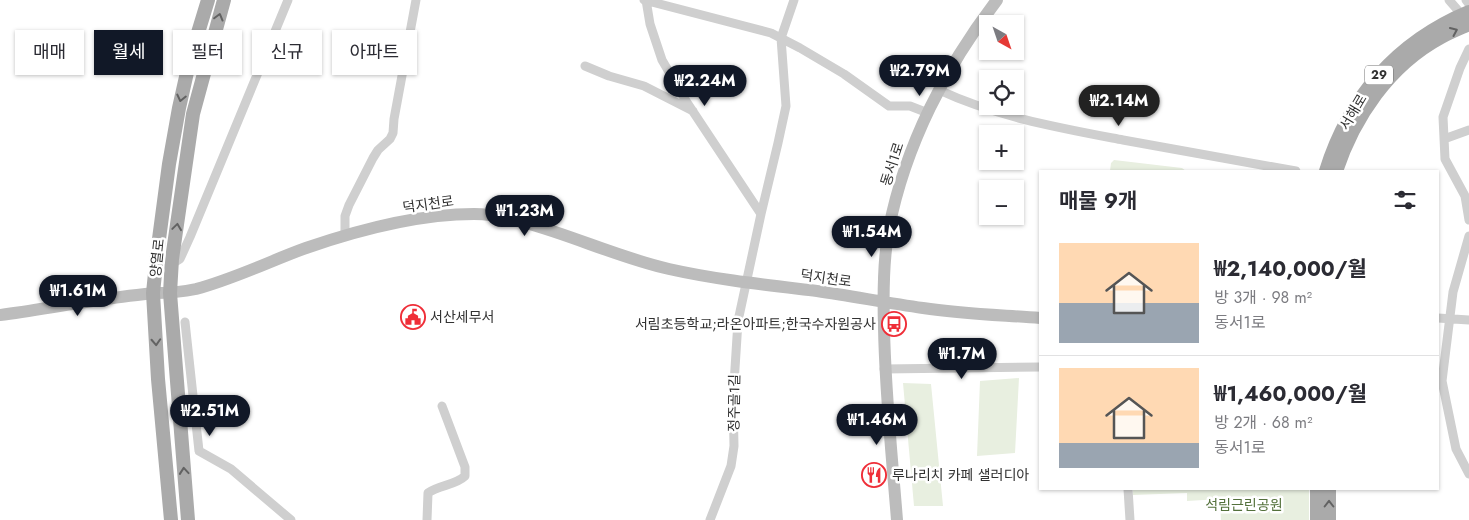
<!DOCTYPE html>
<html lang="ko">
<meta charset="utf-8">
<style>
:root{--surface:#fff;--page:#f2f2f3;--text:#2b2b33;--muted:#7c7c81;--line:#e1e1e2;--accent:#111827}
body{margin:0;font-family:Jost,"Noto Sans KR",sans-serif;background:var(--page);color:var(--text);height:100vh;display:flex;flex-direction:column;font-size:19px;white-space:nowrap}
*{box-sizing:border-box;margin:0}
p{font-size:16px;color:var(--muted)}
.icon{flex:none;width:28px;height:28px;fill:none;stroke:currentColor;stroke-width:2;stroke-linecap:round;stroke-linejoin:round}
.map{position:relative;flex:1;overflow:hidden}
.details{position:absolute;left:1039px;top:170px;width:400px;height:320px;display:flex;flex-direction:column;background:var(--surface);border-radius:0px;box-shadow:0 1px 4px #0004}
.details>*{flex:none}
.top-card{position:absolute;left:15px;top:30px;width:475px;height:45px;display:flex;gap:10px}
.needle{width:32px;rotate:140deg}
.buttons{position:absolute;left:979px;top:15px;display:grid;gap:10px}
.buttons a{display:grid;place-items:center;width:45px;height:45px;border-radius:0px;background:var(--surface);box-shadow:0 1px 4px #0004;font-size:25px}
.price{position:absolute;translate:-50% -42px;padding:0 11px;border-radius:18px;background:var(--accent);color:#fff;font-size:16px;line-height:32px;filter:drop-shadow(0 1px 2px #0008)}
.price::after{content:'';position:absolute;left:50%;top:30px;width:15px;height:11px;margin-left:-8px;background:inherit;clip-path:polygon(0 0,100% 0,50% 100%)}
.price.active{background:#222;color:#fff}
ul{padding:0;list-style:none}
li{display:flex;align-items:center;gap:15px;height:125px;padding:0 20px}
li+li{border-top:1px solid var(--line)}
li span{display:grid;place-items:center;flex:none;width:140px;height:100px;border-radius:0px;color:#555}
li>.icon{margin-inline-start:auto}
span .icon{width:60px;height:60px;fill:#fffc;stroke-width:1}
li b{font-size:21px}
h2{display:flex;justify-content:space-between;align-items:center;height:60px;padding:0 20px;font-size:21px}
.tag{padding:0 18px;border-radius:0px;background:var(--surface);box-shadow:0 1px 4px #0004;font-size:18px;line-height:45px}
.tag.active{background:var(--accent);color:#fff}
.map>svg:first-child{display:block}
</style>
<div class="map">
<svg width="1469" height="520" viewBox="0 0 1469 520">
<rect width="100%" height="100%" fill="#fff"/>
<!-- green -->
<path fill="#e8efe0" d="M1114 160 1182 168 1186 171H1110L1111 163Z
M1019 378 1015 453 977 456 980 381Z
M903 383 931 384 943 506H914Z
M1133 489H1309V520H1221L1220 499 1187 501V493L1133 495Z"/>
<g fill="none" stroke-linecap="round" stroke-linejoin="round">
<!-- street -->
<path stroke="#cfcfcf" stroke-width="9" d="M644 0 771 33 800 48 844 74 889 106H910L928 113
M646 0 650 24 662 60 686 101 761 214
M1449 0 1462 15
M1466 0 1469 4
M1469 49 1460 68 1443 117 1445 159 1465 196 1469 220
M585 66 609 76 644 86 693 111
M939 90C997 117 1060 128 1123 140 1180 150 1238 161 1296 171
M1444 139 1469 130
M345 236V216L349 205 373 158 378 150 390 139 393 133 394 119 416 0
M1469 236 1453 292 1442 381 1456 449 1469 474
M172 264 180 259 190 237 288 0
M1438 318 1469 320
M185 322 199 451 231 469 291 520
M884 369 1040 367
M1128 489 1130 520
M427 520 428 493C439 485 456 485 465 476V467L442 406
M710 520 731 466 734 446 733 400 738 321 761 214 778 143 786 106 781 38 794 0"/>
<!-- secondary -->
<path stroke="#bcbcbc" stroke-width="12" d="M0 315C34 311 67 304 100 300 118 297 136 295 154 293 168 293 182 292 196 289 234 279 270 261 306 248 358 230 419 214 474 214 492 214 509 218 526 223 574 236 620 258 669 269 718 280 767 285 817 291 852 296 887 303 923 308 961 314 1001 315 1040 318
M897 520C892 456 885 391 884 327 883 294 883 260 889 228 905 146 946 66 997 0"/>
<!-- primary -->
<path stroke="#aaa" stroke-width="14" d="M1326 171C1349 97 1397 42 1469 12
M1336 171C1354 117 1389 65 1441 37 1450 32 1460 28 1469 24
M1317 489V520
M1329 489V520
M171 520 158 379 153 293 157 254 169 164 179 108 190 59 208 0
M188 520 170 293 172 259 193 114 224 0"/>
</g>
<!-- one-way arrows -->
<defs><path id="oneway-chevron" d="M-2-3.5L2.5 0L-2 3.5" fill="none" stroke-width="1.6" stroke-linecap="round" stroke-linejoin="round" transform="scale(1.25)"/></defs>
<g stroke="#626262">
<use href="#oneway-chevron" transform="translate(219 17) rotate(-75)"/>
<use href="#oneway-chevron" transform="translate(1454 31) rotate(-24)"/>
<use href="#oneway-chevron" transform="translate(181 98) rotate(103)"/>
<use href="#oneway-chevron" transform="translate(177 227) rotate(-82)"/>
<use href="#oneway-chevron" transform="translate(156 342) rotate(87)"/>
<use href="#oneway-chevron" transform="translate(184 471) rotate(-95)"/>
<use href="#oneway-chevron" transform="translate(1329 504) rotate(-90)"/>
</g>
<!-- icons -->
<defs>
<symbol id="civic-ring" viewBox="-11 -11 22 22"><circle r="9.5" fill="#fff" stroke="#ef2e38" stroke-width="1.5"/><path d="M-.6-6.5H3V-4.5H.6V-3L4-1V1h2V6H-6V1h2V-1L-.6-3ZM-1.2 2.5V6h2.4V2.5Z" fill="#ef2e38"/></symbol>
<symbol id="bus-ring" viewBox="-11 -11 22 22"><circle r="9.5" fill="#fff" stroke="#ef2e38" stroke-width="1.5"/><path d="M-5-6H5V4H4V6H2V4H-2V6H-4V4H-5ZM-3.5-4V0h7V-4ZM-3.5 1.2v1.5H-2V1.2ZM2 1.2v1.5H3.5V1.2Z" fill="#ef2e38"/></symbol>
<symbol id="restaurant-ring" viewBox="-11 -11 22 22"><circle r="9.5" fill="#fff" stroke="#ef2e38" stroke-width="1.5"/><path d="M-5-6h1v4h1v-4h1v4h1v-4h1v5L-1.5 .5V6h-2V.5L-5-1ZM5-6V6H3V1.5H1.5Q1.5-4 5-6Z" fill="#ef2e38"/></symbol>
</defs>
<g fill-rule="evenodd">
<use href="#civic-ring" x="399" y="303" width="28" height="28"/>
<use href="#bus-ring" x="880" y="310" width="28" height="28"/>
<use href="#restaurant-ring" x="860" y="461" width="28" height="28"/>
</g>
<g text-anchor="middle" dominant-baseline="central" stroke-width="5" stroke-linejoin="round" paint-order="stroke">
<!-- shield labels -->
<rect fill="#fff" stroke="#707070" stroke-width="1" x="1365" y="65.5" width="28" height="19" rx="4"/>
<g font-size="12" font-weight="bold" fill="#323232">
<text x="1379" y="75">29</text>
</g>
<!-- street labels -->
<g font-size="14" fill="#323232" stroke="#fff">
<text transform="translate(1353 112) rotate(-59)">서해로</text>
<text transform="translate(892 164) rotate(-72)">동서1로</text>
<text transform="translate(428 204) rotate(-8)">덕지천로</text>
<text transform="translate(157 258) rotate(-84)">양열로</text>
<text transform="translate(826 278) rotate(8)">덕지천로</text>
<text transform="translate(734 403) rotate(-89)">정주골1길</text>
</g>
<!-- poi labels -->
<g font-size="14" fill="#323232" stroke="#fff" text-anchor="start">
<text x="430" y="317">서산세무서</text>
<text x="876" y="324" text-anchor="end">서림초등학교;라온아파트;한국수자원공사</text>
<text x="892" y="475">루나리치 카페 샐러디아</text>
</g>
<!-- park labels -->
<g font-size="14" fill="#54713c" stroke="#fff">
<text x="1244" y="505">석림근린공원</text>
</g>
</g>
</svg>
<div class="buttons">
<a><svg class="needle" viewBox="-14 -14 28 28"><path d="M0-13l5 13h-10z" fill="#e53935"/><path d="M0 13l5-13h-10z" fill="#7c7c81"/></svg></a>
<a><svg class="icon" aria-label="locate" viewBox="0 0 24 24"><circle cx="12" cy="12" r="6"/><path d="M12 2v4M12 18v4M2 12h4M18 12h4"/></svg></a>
<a>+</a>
<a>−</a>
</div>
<b class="price" style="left:920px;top:97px">₩2.79M</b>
<b class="price" style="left:705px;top:107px">₩2.24M</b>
<b class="price active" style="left:1119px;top:127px">₩2.14M</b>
<b class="price" style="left:525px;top:237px">₩1.23M</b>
<b class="price" style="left:872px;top:258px">₩1.54M</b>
<b class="price" style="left:78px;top:317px">₩1.61M</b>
<b class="price" style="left:962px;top:380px">₩1.7M</b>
<b class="price" style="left:210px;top:437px">₩2.51M</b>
<b class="price" style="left:877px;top:446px">₩1.46M</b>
<div class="top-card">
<a class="tag">매매</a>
<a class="tag active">월세</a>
<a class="tag">필터</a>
<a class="tag">신규</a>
<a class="tag">아파트</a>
</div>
<section class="details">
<h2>매물 9개<svg class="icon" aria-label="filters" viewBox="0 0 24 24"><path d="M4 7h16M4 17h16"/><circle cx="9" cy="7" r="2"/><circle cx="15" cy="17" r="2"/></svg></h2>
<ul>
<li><span style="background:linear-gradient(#ffd9b3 60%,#9aa5b1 0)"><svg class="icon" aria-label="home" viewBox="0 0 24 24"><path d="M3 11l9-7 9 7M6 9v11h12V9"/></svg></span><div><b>₩2,140,000/월</b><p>방 3개 · 98 m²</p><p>동서1로</p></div></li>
<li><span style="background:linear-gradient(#ffd9b3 75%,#9aa5b1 0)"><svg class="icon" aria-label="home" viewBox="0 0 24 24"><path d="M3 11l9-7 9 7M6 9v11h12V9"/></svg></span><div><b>₩1,460,000/월</b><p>방 2개 · 68 m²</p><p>동서1로</p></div></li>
</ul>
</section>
</div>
